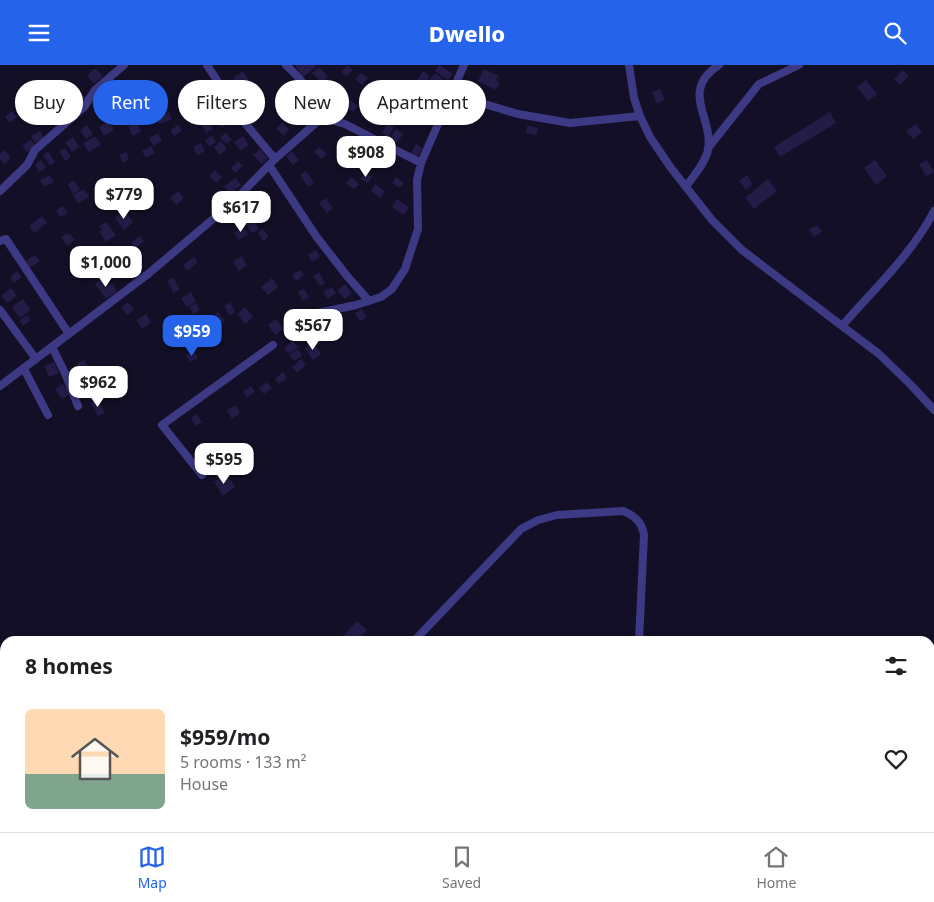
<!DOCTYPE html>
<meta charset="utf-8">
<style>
:root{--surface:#fff;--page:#f6f6f6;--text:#202124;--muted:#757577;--line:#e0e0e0;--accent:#2563eb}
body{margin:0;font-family:"Noto Sans",sans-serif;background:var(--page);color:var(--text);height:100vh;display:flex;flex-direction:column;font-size:19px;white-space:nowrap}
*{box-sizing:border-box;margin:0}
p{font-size:16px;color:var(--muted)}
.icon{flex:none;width:28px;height:28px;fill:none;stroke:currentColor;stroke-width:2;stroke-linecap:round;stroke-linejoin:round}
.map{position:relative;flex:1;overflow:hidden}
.panel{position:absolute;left:0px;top:571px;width:935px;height:196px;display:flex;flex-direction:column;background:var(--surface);border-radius:15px 15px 0 0;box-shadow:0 1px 4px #0004}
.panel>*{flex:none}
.guide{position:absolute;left:15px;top:15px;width:500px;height:45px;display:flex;gap:10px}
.price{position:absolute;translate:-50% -42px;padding:0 11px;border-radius:10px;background:#fff;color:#222;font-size:16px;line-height:32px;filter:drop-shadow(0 1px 2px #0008)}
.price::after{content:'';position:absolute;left:50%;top:30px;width:15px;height:11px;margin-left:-8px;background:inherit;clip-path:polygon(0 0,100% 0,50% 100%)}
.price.on{background:var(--accent);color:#fff}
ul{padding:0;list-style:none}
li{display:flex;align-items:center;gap:15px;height:125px;padding:0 25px}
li+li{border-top:1px solid var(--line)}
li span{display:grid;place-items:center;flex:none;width:140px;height:100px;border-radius:8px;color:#555}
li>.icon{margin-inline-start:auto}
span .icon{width:60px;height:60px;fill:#fffc;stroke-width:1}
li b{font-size:21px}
h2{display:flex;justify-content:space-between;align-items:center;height:60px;padding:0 25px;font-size:21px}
.chip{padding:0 18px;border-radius:22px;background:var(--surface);box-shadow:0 1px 4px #0004;font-size:18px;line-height:45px}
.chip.on{background:var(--accent);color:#fff}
header{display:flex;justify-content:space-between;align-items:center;height:65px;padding:0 25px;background:var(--accent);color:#fff;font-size:22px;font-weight:800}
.tabs{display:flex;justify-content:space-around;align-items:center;height:70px;border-top:1px solid var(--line);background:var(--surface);font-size:14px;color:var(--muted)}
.tabs a{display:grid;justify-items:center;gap:2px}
.tabs .on{color:var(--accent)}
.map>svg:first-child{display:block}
</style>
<header><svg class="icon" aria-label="menu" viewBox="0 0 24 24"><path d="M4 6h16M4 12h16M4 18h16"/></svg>Dwello<svg class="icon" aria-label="search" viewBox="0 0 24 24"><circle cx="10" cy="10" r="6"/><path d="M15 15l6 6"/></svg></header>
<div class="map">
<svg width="934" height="767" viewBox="0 0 934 767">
<rect width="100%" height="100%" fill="#130f26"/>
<!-- building -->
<path fill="#241b47" d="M295 0H315L316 2 303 12Z
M347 0 353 5 347 11 341 7Z
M439 0 453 9 448 16 435 6Z
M319 2 328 12 322 18 312 8Z
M95 3 103 11 94 19 87 11Z
M484 4 499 11 496 15 500 17 496 25 478 16Z
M902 5 909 11 900 20 894 15Z
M243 6 250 17 241 24 239 21 236 23 233 19 235 17 233 13Z
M423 6 430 11 422 21 416 16Z
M361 8 368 13 362 20 355 14Z
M435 8 450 20 444 27 429 15Z
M866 15 877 29 868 36 857 22Z
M114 16 121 26 113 32 106 22Z
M429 17 443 28 438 35 424 24Z
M77 24 86 33 80 38 72 30Z
M383 24 395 33 390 39 378 31Z
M660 24 665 35 657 39 652 27Z
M335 29 343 36 336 43 329 36Z
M252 34 261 43 256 49 246 40Z
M422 34 432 41 428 48 417 41Z
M350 35 358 41 353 47 345 42Z
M188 38 193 46 184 51 180 43Z
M64 41 73 50 67 56 58 47Z
M12 46 17 52 10 58 5 52Z
M169 47 172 54 159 59 156 53Z
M830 47 836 58 780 92 774 82Z
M224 51 228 59 221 63 217 54Z
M208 55 213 64 206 68 201 59Z
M109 56 114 65 104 71 99 62Z
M136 57 141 66 133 71 128 62Z
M282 57 289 64 284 71 276 64Z
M387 59 394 62 388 72 382 68Z
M916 59 922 67 913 74 906 66Z
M87 60 93 69 86 74 80 65Z
M178 60 182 66 174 71 170 65Z
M527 61 538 63 536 70 526 68Z
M396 64 403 69 397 78 390 73Z
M40 66 44 73 35 78 31 71Z
M158 68 162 76 153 81 149 73Z
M226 68 232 75 226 79 220 72Z
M95 71 101 80 89 87 83 78Z
M212 71 216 77 209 82 205 75Z
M243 71 249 80 241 86 234 77Z
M73 72 79 82 72 87 65 77Z
M31 75 36 81 27 87 22 81Z
M221 76 227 84 220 90 214 82Z
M201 78 205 86 197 90 193 82Z
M416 79 423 83 417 93 410 89Z
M151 81 155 88 146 93 142 86Z
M319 82 327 89 322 94 314 87Z
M65 83 71 92 65 96 59 86Z
M260 84 268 93 262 99 253 90Z
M5 85 11 93 4 99 0 94V89Z
M48 86 55 97 50 101 43 90Z
M292 86 299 95 293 100 286 91Z
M126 87 129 94 123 98 119 90Z
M41 95 46 103 39 107 35 99Z
M875 95 887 111 876 120 864 103Z
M927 95 934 107 926 111 919 99Z
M238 96 243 101 235 108 231 103Z
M215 105 222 112 217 118 209 111Z
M306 106 314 118 308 122 300 110Z
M364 107 372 112 368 118 360 114Z
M50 110 54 117 44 122 40 115Z
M747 110 753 119 746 125 739 116Z
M351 112 359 119 354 124 346 118Z
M396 112 404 118 400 123 392 118Z
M235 113 241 120 230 129 224 122Z
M768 114 777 126 754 144 745 133Z
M74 115 80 125 73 129 68 119Z
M375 119 385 126 380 133 371 126Z
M84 124 89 132 78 138 73 130Z
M222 125 228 133 219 138 214 130Z
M178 126 184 133 176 140 170 133Z
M326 133 333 143 327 148 319 138Z
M397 134 409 142 404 150 392 142Z
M63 141 68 148 60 152 56 145Z
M248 145 253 153 245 157 241 149Z
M124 146 133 157 124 165 115 153Z
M42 151 47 158 34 168 29 161Z
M253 154 259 164 252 168 246 159Z
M106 157 116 170 106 177 100 167 102 165 99 161Z
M818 160 822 167 814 172 809 164Z
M243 162 248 169 239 175 234 168Z
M263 164 269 172 263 176 258 168Z
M67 168 68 170 70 169 75 175 67 181 61 172Z
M140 171 144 177 135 183 131 178Z
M82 184 84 187 86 185 88 192 80 198 78 194 76 195 73 190Z
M316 185 320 192 312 197 308 190Z
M35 190 40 196 30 203 26 196Z
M241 191 247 200 239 206 233 197Z
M194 192 198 197 187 206 183 200Z
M121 202 125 209 115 214 111 208Z
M300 205 304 210 296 216 292 210Z
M17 206 22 212 14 218 10 212Z
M319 207 325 218 320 221 313 211Z
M173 212 180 225 173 228 167 215Z
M103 213 109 220 112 218 117 226 106 234 95 219Z
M272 213 278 222 268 230 261 222Z
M345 219 352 228 345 234 337 225Z
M332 222 336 228 328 234 323 227Z
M11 223 17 231 7 238 1 231Z
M304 224 309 232 303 236 298 227Z
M191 227 196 237 187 242 181 233Z
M23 234 31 245 20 253 12 242Z
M128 237 134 245 127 250 121 242Z
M230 237 235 247 230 251 224 241Z
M196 238 200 245 194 249 189 242Z
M245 242 253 252 245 259 237 249Z
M362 244 367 252 360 256 355 248Z
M218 247 225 256 218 261 211 253Z
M146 249 151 258 142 264 136 255Z
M27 250 31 255 23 261 19 256Z
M276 254 283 264 275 270 268 260Z
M304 260 310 268 301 275 295 267Z
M293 275 298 282 289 289 284 283Z
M313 277 321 289 313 295 305 283Z
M298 284 302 291 294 296 289 290Z
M194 286 198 293 190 297 186 290Z
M301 294 306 300 297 308 292 302Z
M84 295 91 305 84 310 77 299Z
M54 297 59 308 49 312 44 301Z
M283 307 287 313 279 319 275 314Z
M267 317 272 323 264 329 259 323Z
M63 319 70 329 62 334 55 324Z
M251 321 255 327 247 332 243 326Z
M98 334 105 348 98 351 91 338Z
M236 340 240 348 232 354 227 345Z
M197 349 202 357 196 361 191 353Z
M226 409 235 422 223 431 214 417Z
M357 556 367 565 357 576H338Z
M447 762H461L458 767H443Z
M504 762H519L525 767H510Z"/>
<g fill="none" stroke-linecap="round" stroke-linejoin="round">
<!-- street -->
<path stroke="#3d3a85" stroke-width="8" d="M207 0 244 57 275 94
M286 0C304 17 310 23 311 48L318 56
M629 0 634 33 640 51 650 72 671 103 712 155 742 185 879 289 911 320 934 345
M451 29 518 49 570 58 640 51
M708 83 759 19 799 0
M269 100 316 171 347 211 369 236
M686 122C693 111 705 99 708 85 714 53 679 26 719 0
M0 126 27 100 35 85 84 42 95 25 124 0
M0 176 6 174 69 269
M0 245 36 294
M289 254 356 240 381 232 392 224 405 204 418 164 417 115 421 98 464 0
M842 261C874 224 912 189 934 146
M52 282 65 308 78 341
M24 304 48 350
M0 321 148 209 232 138 275 94 318 56 326 54 345 59 421 98
M202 410 162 360 273 280
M414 576 521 464 538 455 557 450 623 446C635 451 642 457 644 470L639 576
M867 762 869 767
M228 767 232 762
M432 767 437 762"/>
</g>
</svg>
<b class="price" style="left:366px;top:113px">$908</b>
<b class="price" style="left:124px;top:155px">$779</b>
<b class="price" style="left:241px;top:168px">$617</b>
<b class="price" style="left:106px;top:223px">$1,000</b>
<b class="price" style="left:313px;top:286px">$567</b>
<b class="price on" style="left:192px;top:292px">$959</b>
<b class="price" style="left:98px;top:343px">$962</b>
<b class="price" style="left:224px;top:420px">$595</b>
<div class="guide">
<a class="chip">Buy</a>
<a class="chip on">Rent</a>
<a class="chip">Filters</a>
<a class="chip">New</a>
<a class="chip">Apartment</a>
</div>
<section class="panel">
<h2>8 homes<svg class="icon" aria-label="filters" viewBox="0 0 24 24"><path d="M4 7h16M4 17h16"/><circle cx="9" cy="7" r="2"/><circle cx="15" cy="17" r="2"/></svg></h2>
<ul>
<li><span style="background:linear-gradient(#ffd9b3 65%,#7fa58c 0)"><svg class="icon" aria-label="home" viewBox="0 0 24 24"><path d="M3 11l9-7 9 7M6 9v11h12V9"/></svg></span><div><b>$959/mo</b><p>5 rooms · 133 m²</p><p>House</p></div><svg class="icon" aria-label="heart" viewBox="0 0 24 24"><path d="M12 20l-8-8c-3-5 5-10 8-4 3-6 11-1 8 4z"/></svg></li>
</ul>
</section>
</div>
<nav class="tabs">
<a class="on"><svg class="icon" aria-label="map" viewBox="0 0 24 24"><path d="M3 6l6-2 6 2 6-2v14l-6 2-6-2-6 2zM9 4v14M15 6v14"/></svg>Map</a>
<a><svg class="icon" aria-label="saved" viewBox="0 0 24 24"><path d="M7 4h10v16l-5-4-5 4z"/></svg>Saved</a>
<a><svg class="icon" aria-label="home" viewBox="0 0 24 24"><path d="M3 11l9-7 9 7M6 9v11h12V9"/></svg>Home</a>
</nav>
